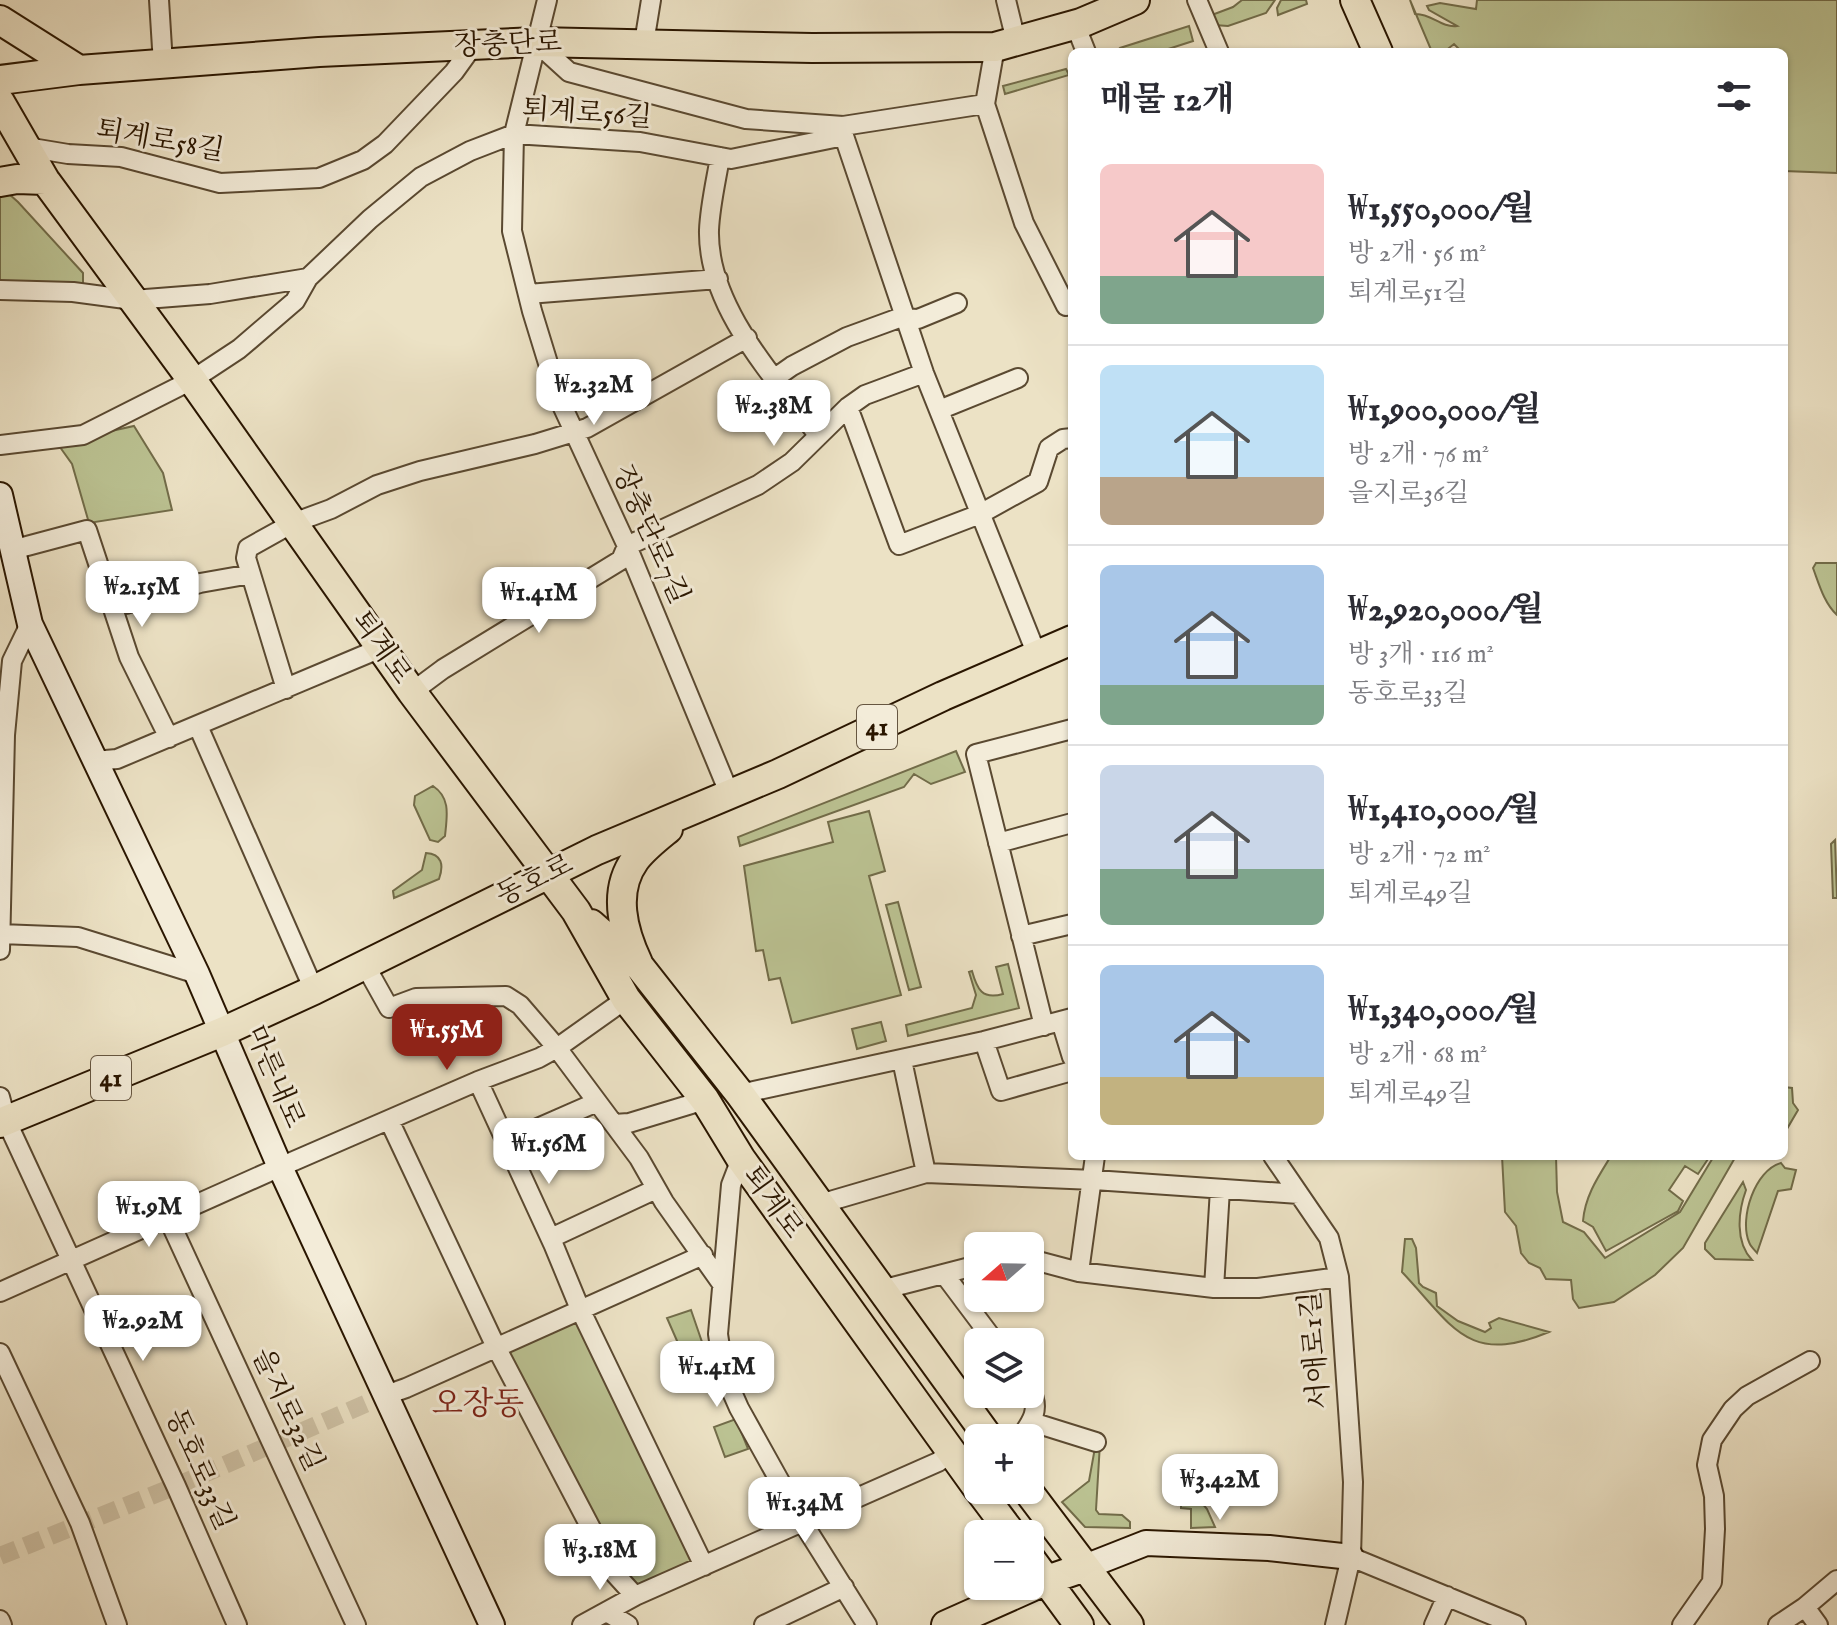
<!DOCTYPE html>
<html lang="ko">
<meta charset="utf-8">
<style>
:root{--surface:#fff;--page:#f2f2f3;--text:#2b2b33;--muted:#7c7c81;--line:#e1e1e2;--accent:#8f2418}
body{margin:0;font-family:"IM FELL English","Noto Serif KR",serif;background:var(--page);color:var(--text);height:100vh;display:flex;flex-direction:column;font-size:30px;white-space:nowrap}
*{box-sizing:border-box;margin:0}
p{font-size:26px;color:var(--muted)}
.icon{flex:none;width:44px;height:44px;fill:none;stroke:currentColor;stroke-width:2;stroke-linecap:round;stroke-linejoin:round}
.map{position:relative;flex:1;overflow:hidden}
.panel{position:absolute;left:1068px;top:48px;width:720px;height:1112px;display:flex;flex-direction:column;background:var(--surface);border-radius:12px;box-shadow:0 2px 6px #0004}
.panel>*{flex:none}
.needle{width:52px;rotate:250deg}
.buttons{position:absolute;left:964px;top:1232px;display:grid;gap:16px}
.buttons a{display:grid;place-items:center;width:80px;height:80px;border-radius:12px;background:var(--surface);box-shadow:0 2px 6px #0004;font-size:40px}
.price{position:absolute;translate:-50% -68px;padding:0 18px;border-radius:16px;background:#fff;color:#222;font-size:26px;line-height:52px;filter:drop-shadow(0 2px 4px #0008)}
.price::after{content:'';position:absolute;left:50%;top:48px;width:24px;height:18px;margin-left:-12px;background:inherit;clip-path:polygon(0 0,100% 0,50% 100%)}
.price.on{background:var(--accent);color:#fff}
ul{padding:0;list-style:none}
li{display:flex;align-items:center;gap:24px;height:200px;padding:0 32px}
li+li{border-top:2px solid var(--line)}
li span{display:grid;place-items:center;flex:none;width:224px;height:160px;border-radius:12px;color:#555}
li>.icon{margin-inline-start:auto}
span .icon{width:96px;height:96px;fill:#fffc;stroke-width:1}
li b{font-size:34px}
h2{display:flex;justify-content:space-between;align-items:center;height:96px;padding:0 32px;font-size:34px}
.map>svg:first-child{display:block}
</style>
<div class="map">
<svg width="1837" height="1625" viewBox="0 0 1837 1625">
<rect width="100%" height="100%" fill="#ece2c5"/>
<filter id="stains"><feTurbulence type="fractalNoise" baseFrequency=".0025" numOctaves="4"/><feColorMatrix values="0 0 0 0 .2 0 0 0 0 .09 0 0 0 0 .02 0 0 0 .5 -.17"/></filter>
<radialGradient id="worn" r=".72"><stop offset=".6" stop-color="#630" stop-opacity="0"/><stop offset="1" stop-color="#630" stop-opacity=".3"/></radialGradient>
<!-- green -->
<path fill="#bbc292" stroke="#726c49" stroke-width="2" d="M1242 0H1275L1266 13 1228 26 1214 25 1209 16 1233 7Z
M1281 0H1306L1307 4 1278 15 1277 8Z
M1410 0 1415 14C1431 13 1441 28 1457 26L1429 10 1427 6 1440 3 1476 9 1477 0H1837V173L1784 171V52H1462L1454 44 1444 52H1432Z
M1189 26 1193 41 1159 52H1116L1120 48Z
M1066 69 1069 75 1005 94 1003 86Z
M0 194H9L18 202 83 273V283H0Z
M134 426 163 473 172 510 89 523 72 464 57 443Z
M1816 563H1837V615C1824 603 1819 584 1813 568Z
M956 751 965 772 931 784 914 774 904 787 740 846 738 837Z
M433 786C451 798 447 816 445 836L438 842 430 840 414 805 415 796Z
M869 811 885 871 869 876 901 995 792 1023 780 978 769 980 763 950 756 951 744 866 833 842 828 822Z
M1835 840 1837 898H1833L1831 844Z
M426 853C442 854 444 865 439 879L394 898 393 891 422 870Z
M898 902 921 987 909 990 886 905Z
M1008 964 1019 1008 908 1036 906 1025 972 1008 976 995 969 972 972 971C977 989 982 1000 1003 994L996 967Z
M881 1022 886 1041 857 1049 852 1029Z
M1784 1087 1792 1088 1793 1103 1798 1110 1784 1134Z
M1502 1156H1556L1557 1192 1563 1222 1584 1232 1605 1258 1680 1212 1714 1156H1736L1683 1248 1655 1275 1614 1302 1579 1308 1573 1299 1571 1280 1546 1279 1540 1268 1529 1263 1521 1253 1516 1226 1505 1212Z
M1611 1156H1710L1698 1174 1685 1166 1669 1190 1683 1201 1678 1211 1606 1251 1593 1227 1583 1221C1585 1196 1598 1177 1611 1156Z
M1781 1163 1785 1168 1796 1170 1791 1189 1778 1191 1757 1253C1754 1249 1750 1246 1749 1242 1739 1218 1755 1170 1781 1163Z
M1743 1182 1746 1190C1738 1212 1735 1242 1752 1260L1715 1259 1705 1249V1243Z
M1405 1239H1412L1416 1248 1419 1283 1423 1287 1436 1293 1437 1306 1458 1321 1485 1332 1491 1328 1489 1323 1499 1318 1549 1332C1467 1366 1453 1326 1402 1272Z
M691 1310 713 1374 695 1382 667 1318Z
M577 1314 699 1564 639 1590 619 1573 502 1348Z
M736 1419 748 1449 725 1457 714 1427Z
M1096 1442 1100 1443 1096 1510 1099 1514 1122 1515 1130 1522V1528L1085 1527 1062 1502 1089 1481Z
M1182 1465 1186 1466 1188 1486 1207 1509 1215 1527 1191 1528V1509L1181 1508Z"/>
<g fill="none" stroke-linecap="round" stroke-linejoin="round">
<!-- street-tunnel -->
<path stroke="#cfc3a7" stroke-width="18" stroke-dasharray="18 9" stroke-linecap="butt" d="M0 1556 176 1486 386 1395"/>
<defs>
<path id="street" d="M159 0 163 64
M547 0 514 134 512 231 532 311 559 399 627 546 730 795
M1006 0 1016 41
M1197 0 1219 52
M1075 24 1086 52
M536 42 569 72 746 119 843 126 844 136 924 373 1037 655
M644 43 651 0
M995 47 985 104 1024 223 1066 306
M843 126 985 104
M26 147 68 154 121 157 220 183 319 178 363 160 385 144 454 72 472 47
M720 157C716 181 710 206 709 230 707 307 775 378 818 435
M0 290 73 292 133 300 210 294 308 278 370 219 421 177 470 151 514 134 640 142 731 159 844 136
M528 294 718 279
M775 378 792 366 847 337 899 318 918 319 957 303
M848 407 899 545 980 514 1038 482 1049 448 1063 439 1072 438
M939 410 1018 378
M0 445 83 435 192 380 239 349 295 301 308 278
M12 550 87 530 129 657 169 738
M126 604 200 583 251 574
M286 689 246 558 248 548 293 523 331 509 377 485 420 471 535 444 587 428 747 338
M412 692 443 669 621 560 627 546 758 485 792 462 848 407 865 395 924 373
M198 726 314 990
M94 761 117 759 381 648
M998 843 1072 823
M0 934 78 937 197 974
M1021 936 1072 924
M0 950 5 735 12 661 30 624
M365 965 389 1008 416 998 506 996 520 1005 557 1048 639 1158 664 1202 722 1284
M1061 1021 1072 1057
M1044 1026 976 754 1072 729
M984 1041 1001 1091 1072 1071
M902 1060 926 1173
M478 1081 554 1246 580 1309 704 1566
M740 1094 984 1041 1072 1018
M0 1097 6 1120 176 1486 237 1625
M389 1120 496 1347 615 1574 635 1596
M614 1124 629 1123 705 1100
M506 1142 597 1102
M1273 1156 1329 1238 1339 1277 1353 1482 1351 1557 1335 1625
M741 1159 731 1185 718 1334 724 1374 739 1408 803 1523 867 1625
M820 1204 926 1173 1094 1180 1299 1194
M168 1218 356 1625
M551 1238 656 1189
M1030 1259 1079 1272 1214 1288H1258L1339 1277
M1079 1272 1095 1156
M944 1274 995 1342
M1214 1288 1220 1189
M881 1290 978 1265
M0 1292 280 1167 478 1081 539 1058 557 1048 626 999
M0 1353 80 1523 117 1625
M386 1395 406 1388 703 1255
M1032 1422 1096 1442
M1020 1438C1032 1422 1041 1409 1030 1389
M1351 1557 1516 1625
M1805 1607 1837 1580
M607 1612 628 1625
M0 1620 2 1625
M582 1625 635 1596 938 1462 951 1453
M764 1625 844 1587
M1434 1625 1447 1596
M1682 1625 1712 1582 1715 1529 1714 1496 1707 1465 1712 1440 1733 1409 1747 1396 1810 1361
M1778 1625 1805 1607 1818 1625"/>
<path id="secondary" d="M0 495 30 624 197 974 280 1167 492 1625
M1085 1567 1146 1543 1269 1548 1351 1557"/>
<path id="primary" d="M1355 0 1378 52
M0 20 79 70
M0 80 79 70 319 52 536 42 812 48 995 47 1081 23 1135 0
M0 102 45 180 192 380 412 692 576 911 626 999 705 1100 741 1159 978 1489
M0 182 17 179 45 180
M591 924 640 967 740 1094 989 1438
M638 963C623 931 612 892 635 860 644 848 657 838 668 829
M0 1123 222 1032 314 990 597 850 778 774 943 696 1072 640
M979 1490 1012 1534
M1027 1490 1129 1625
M1030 1558 1079 1625
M946 1625 1047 1580 1085 1567"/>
</defs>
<!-- street casing -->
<use href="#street" stroke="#5a4931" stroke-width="22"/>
<!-- secondary casing -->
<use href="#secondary" stroke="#2a1600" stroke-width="28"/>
<!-- primary casing -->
<use href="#primary" stroke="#2a1600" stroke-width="32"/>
<!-- street -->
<use href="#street" stroke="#f3ecd9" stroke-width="18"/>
<!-- secondary -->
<use href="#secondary" stroke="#f3ecd9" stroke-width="24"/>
<!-- primary -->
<use href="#primary" stroke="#ece2c5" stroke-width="28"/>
</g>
<g text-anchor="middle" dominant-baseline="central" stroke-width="6" stroke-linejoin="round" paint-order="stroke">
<!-- shield labels -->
<g fill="#f3ecd9" stroke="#665641" stroke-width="2">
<rect x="857" y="705" width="40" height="44" rx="6"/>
<rect x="91" y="1056" width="40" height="44" rx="6"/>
</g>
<g font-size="26" font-weight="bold" fill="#2a1600">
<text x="877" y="727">41</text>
<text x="111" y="1078">41</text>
</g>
<!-- street labels -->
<g font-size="28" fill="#2a1600" stroke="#f3ecd9">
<text transform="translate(508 45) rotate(-2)">장충단로</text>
<text transform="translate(587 114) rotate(4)">퇴계로56길</text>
<text transform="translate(160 141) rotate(10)">퇴계로58길</text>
<text transform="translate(650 535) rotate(66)">장충단로7길</text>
<text transform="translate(381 648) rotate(55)">퇴계로</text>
<text transform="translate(535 881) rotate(-26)">동호로</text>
<text transform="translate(274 1077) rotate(67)">마른내로</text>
<text transform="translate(772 1203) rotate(54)">퇴계로</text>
<text transform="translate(1316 1350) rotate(-95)">서애로1길</text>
<text transform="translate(287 1410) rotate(65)">을지로32길</text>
<text transform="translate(199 1470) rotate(66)">동호로33길</text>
</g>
<!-- quarter labels -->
<g font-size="32" fill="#7a1f14" stroke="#f3ecd9">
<text x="478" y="1405">오장동</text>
</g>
</g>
<rect width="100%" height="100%" filter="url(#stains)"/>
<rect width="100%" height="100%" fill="url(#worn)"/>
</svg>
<div class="buttons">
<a><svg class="needle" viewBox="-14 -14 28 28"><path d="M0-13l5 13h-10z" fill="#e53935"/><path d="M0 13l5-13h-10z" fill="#7c7c81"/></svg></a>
<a><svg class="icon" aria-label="layers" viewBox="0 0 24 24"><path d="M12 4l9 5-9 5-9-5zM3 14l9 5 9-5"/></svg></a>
<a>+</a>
<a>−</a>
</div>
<b class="price" style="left:594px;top:427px">₩2.32M</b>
<b class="price" style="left:774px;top:448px">₩2.38M</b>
<b class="price" style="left:142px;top:629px">₩2.15M</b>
<b class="price" style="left:539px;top:635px">₩1.41M</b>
<b class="price on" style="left:447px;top:1072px">₩1.55M</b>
<b class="price" style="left:549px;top:1186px">₩1.56M</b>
<b class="price" style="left:149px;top:1249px">₩1.9M</b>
<b class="price" style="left:143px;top:1363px">₩2.92M</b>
<b class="price" style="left:717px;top:1409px">₩1.41M</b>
<b class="price" style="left:1220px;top:1522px">₩3.42M</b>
<b class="price" style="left:805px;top:1545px">₩1.34M</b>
<b class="price" style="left:600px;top:1592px">₩3.18M</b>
<section class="panel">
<h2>매물 12개<svg class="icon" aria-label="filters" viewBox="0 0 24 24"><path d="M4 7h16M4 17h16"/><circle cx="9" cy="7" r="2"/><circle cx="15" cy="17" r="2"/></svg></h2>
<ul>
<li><span style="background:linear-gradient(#f6c9c9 70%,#7fa58c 0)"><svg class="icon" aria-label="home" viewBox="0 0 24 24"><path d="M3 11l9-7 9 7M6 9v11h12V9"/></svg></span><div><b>₩1,550,000/월</b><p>방 2개 · 56 m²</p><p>퇴계로51길</p></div></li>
<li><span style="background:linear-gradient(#bfe0f5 70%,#b9a48a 0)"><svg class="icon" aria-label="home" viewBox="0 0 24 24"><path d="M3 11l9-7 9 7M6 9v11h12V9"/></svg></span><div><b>₩1,900,000/월</b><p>방 2개 · 76 m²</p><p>을지로36길</p></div></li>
<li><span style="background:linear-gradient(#a9c7e8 75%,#7fa58c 0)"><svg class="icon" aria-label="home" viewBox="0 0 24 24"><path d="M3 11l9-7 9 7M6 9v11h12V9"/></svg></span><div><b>₩2,920,000/월</b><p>방 3개 · 116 m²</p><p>동호로33길</p></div></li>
<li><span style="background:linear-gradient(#c9d6e8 65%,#7fa58c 0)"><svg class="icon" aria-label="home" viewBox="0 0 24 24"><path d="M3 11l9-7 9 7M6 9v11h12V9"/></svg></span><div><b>₩1,410,000/월</b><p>방 2개 · 72 m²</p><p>퇴계로49길</p></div></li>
<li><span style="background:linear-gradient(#a9c7e8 70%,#c2b280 0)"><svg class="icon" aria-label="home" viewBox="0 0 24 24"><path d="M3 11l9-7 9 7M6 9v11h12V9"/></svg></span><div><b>₩1,340,000/월</b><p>방 2개 · 68 m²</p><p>퇴계로49길</p></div></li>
</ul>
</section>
</div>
